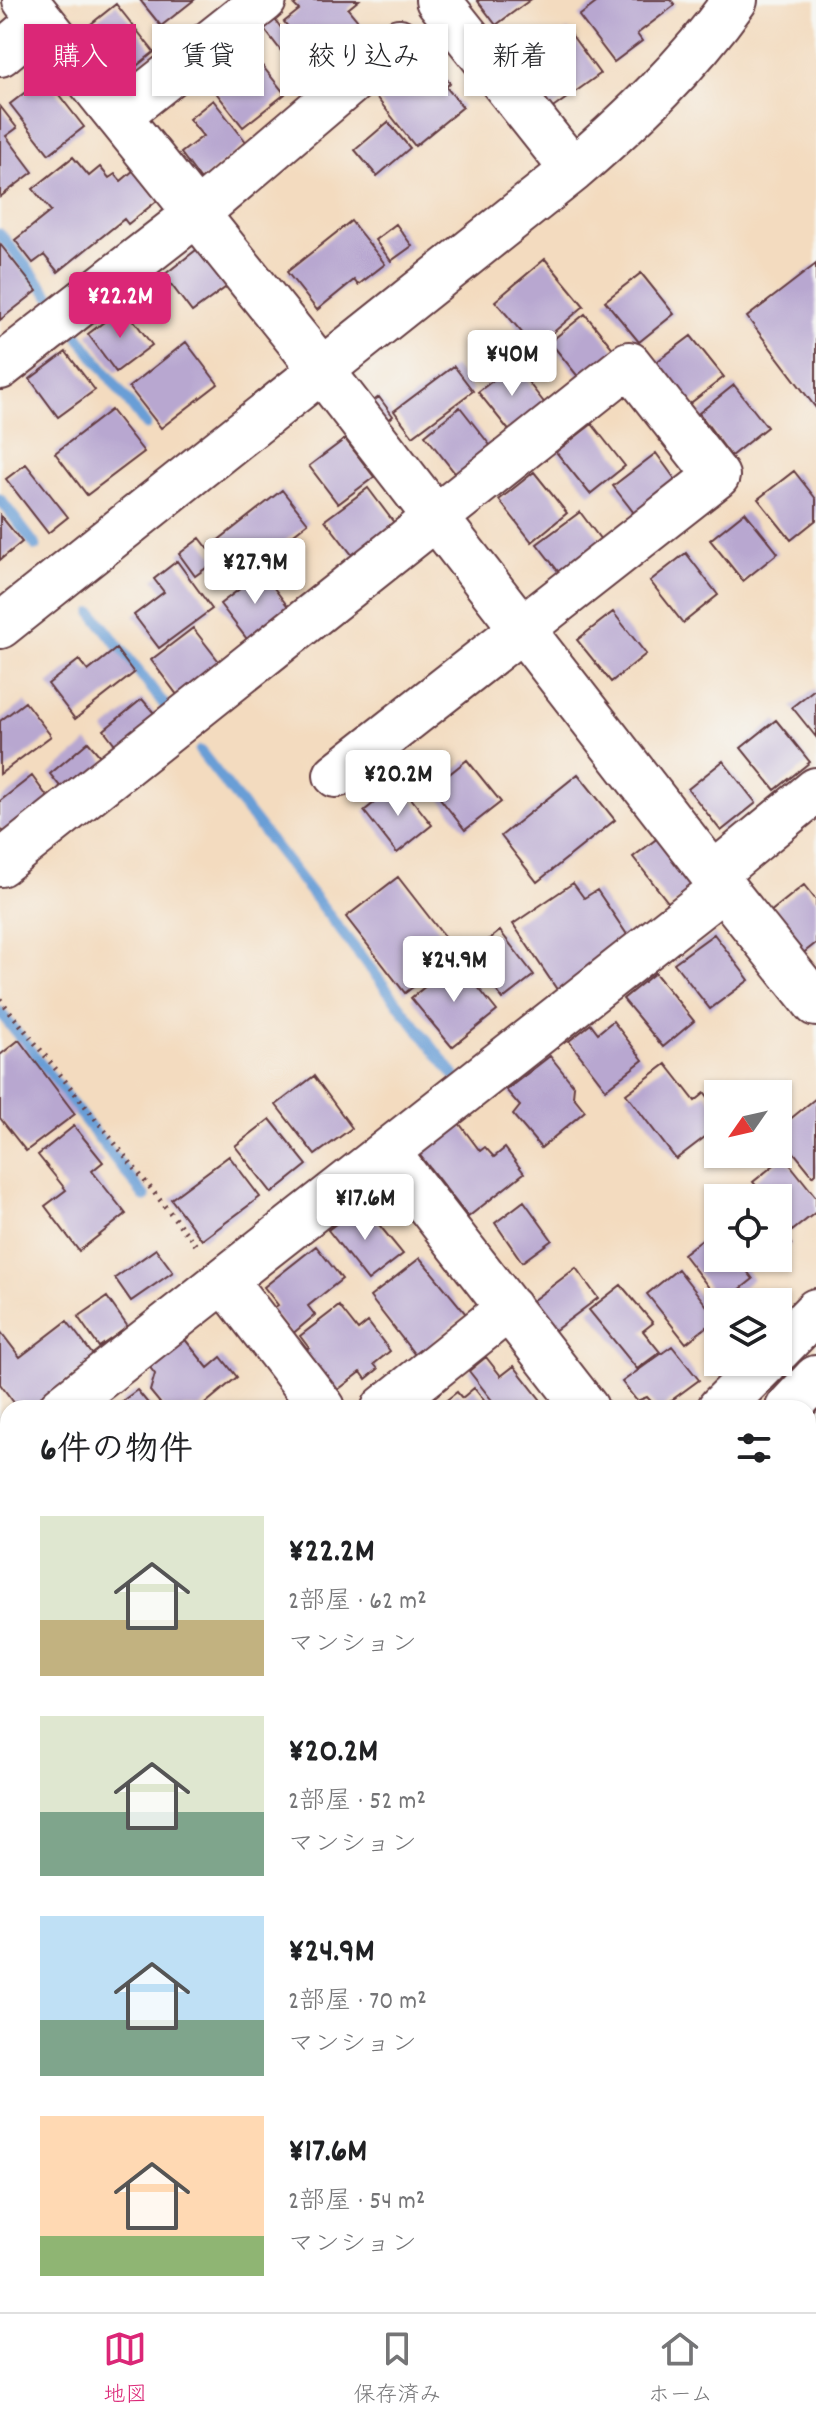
<!DOCTYPE html>
<html lang="ja">
<meta charset="utf-8">
<style>
:root{--surface:#fff;--page:#f2f2f2;--text:#202124;--muted:#757577;--line:#e0e0e0;--accent:#db2777}
body{margin:0;font-family:Dekko,"Klee One",sans-serif;background:var(--page);color:var(--text);height:100vh;display:flex;flex-direction:column;font-size:30px;white-space:nowrap}
*{box-sizing:border-box;margin:0}
p{font-size:26px;color:var(--muted)}
.icon{flex:none;width:44px;height:44px;fill:none;stroke:currentColor;stroke-width:2;stroke-linecap:round;stroke-linejoin:round}
.map{position:relative;flex:1;overflow:hidden}
.details{position:absolute;left:0px;top:1400px;width:816px;height:912px;display:flex;flex-direction:column;background:var(--surface);border-radius:24px 24px 0 0;box-shadow:0 2px 6px #0004}
.details>*{flex:none}
.banner{position:absolute;left:24px;top:24px;width:768px;height:72px;display:flex;gap:16px}
.needle{width:52px;rotate:236deg}
.fabs{position:absolute;left:704px;top:1080px;display:grid;gap:16px}
.fabs a{display:grid;place-items:center;width:88px;height:88px;border-radius:0px;background:var(--surface);box-shadow:0 2px 6px #0004;font-size:40px}
.price{position:absolute;translate:-50% -68px;padding:0 18px;border-radius:8px;background:#fff;color:#222;font-size:26px;line-height:52px;filter:drop-shadow(0 2px 4px #0008)}
.price::after{content:'';position:absolute;left:50%;top:48px;width:24px;height:18px;margin-left:-12px;background:inherit;clip-path:polygon(0 0,100% 0,50% 100%)}
.price.selected{background:var(--accent);color:#fff}
ul{padding:0;list-style:none}
li{display:flex;align-items:center;gap:24px;height:200px;padding:0 40px}
li span{display:grid;place-items:center;flex:none;width:224px;height:160px;border-radius:0px;color:#555}
li>.icon{margin-inline-start:auto}
span .icon{width:96px;height:96px;fill:#fffc;stroke-width:1}
li b{font-size:34px}
h2{display:flex;justify-content:space-between;align-items:center;height:96px;padding:0 40px;font-size:34px}
.chip{padding:0 28px;border-radius:0px;background:var(--surface);box-shadow:0 2px 6px #0004;font-size:28px;line-height:72px}
.chip.selected{background:var(--accent);color:#fff}
.dock{display:flex;justify-content:space-around;align-items:center;height:112px;border-top:2px solid var(--line);background:var(--surface);font-size:22px;color:var(--muted)}
.dock a{display:grid;justify-items:center;gap:4px}
.dock .selected{color:var(--accent)}
.map>svg:first-child{display:block}
</style>
<div class="map">
<svg width="816" height="2312" viewBox="0 0 816 2312">
<rect width="100%" height="100%" fill="#f6f6f2"/>
<filter id="ink" filterUnits="userSpaceOnUse"><feTurbulence type="fractalNoise" baseFrequency=".0125" numOctaves="2"/><feDisplacementMap in="SourceGraphic" scale="16" xChannelSelector="R" yChannelSelector="G"/><feConvolveMatrix kernelMatrix="1 2 1 2 8 2 1 2 1" color-interpolation-filters="sRGB"/></filter>
<filter id="wash" filterUnits="userSpaceOnUse"><feTurbulence type="fractalNoise" baseFrequency=".006" numOctaves="4" result="noise"/><feDisplacementMap in="SourceGraphic" scale="32" xChannelSelector="R" yChannelSelector="G"/><feGaussianBlur stdDeviation="1.8" result="paint"/><feColorMatrix in="noise" values="0 0 0 0 0 0 0 0 0 0 0 0 0 0 0 0 0 1.4 0 .05"/><feComposite in="paint" operator="in"/></filter>
<g filter="url(#wash)">
<rect width="100%" height="100%" fill="#f3dbbf"/>
<g fill="none" stroke-linecap="round" stroke-linejoin="round">
<!-- stream -->
<path stroke="#699ed6" stroke-width="11" d="M0 234 50 296
M79 337 146 425
M0 499 36 546
M93 613 170 712
M200 751 454 1075
M0 1012 145 1197"/>
</g>
<g id="blocks">
<!-- building -->
<path fill="#b8a7d0" d="M140 0H194L161 26Z
M300 0H359L348 9 373 39 327 75 284 22 299 10 294 5Z
M477 0H530L496 25Z
M600 0H671L675 5 637 34 642 41 614 62 579 16Z
M116 4 154 52 119 80 81 32Z
M273 17 296 48 285 56 262 26Z
M568 30 600 74 550 110 512 70Z
M417 42 450 83 446 87 463 107 415 146 373 93 383 85 372 71Z
M244 43 285 94 243 127 203 76Z
M45 77 84 127 49 154 10 104Z
M213 100 247 143 201 180 181 153 203 136 189 119Z
M0 106 17 128 6 136 33 172 0 197Z
M388 122 410 148 377 176 355 150Z
M73 157 89 176 100 167 109 178 115 174 121 181 134 170 158 200 128 224 124 219 58 272 44 255 33 263 15 240 51 211 33 189Z
M351 221 385 264 358 285 354 280 317 310 287 272Z
M396 224 412 246 391 261 375 240Z
M0 244 37 291 0 320Z
M200 247 229 285 192 312 164 275Z
M545 259 584 306 535 348 495 301Z
M816 264V408L747 317Z
M641 273 674 314 639 342 605 301Z
M124 307 152 345 116 372 88 334Z
M585 314 619 356 584 384 550 342Z
M691 336 724 377 688 405 655 363Z
M186 342 218 384 161 428 129 387Z
M66 352 95 390 58 417 30 379Z
M514 364 546 405 511 433 478 392Z
M454 366 473 391 413 436 394 411Z
M734 385 767 427 731 456 699 413Z
M379 397 393 416 383 425 368 405Z
M460 407 493 449 458 477 425 435Z
M111 410 144 452 87 495 55 453Z
M592 424 625 466 590 494 556 452Z
M345 439 374 477 338 504 309 466Z
M656 453 683 490 641 522 613 486Z
M26 464 68 517 48 533 6 479Z
M794 471 816 499V520L791 540 758 499Z
M534 472 567 513 532 542 499 500Z
M368 488 395 524 353 556 325 520Z
M282 490 308 523 241 575 216 542Z
M580 512 607 548 565 580 537 544Z
M745 512 778 553 743 581 710 540Z
M0 515 22 542 0 560Z
M200 538 217 560 195 576 179 554Z
M686 553 718 595 683 623 650 581Z
M177 561 212 609 159 648 134 615 164 592 154 579Z
M262 572 289 608 247 639 220 604Z
M613 612 646 654 611 682 577 640Z
M193 628 221 664 178 696 151 660Z
M116 649 134 673 75 719 48 684 79 660 88 671Z
M816 688V737L792 707Z
M142 699 160 720 121 752 104 730Z
M25 702 51 736 0 774V721Z
M776 720 810 762 775 790 741 748Z
M88 742 106 763 67 795 50 774Z
M467 760 501 802 465 830 432 788Z
M723 761 756 803 721 831 688 789Z
M578 774 615 820 537 882 501 836Z
M32 776 57 810 12 843 0 827V801Z
M399 783 432 825 397 853 364 811Z
M663 834 701 883 671 906 633 857Z
M398 877 457 953 405 993 346 917Z
M573 883 584 898 597 890 632 942 558 991 513 924Z
M804 885 816 900V943L802 954 769 913Z
M500 931 534 975 503 999 469 955Z
M714 934 749 980 710 1009 674 963Z
M457 961 497 1011 452 1047 411 998Z
M655 973 694 1021 663 1047 623 999Z
M613 1021 643 1060 606 1089 569 1041 591 1024 598 1033Z
M19 1040 75 1114 26 1151 0 1118V1055Z
M550 1056 574 1086 573 1096 585 1111 541 1148 513 1115 520 1106 506 1090Z
M666 1064 695 1101 705 1093 718 1110V1127L676 1159 626 1094Z
M314 1076 352 1128 315 1155 276 1105Z
M816 1098V1173L813 1176 778 1133V1129Z
M270 1119 307 1165 272 1193 235 1146Z
M459 1123 480 1151 485 1147 494 1157 505 1148 524 1173 468 1217 419 1154Z
M74 1126 103 1162 92 1171 126 1214 79 1251 45 1206 66 1190 38 1155Z
M229 1156 260 1197 202 1240 171 1199Z
M784 1157 816 1197V1212L792 1231 778 1214V1198H766L753 1182Z
M524 1201 552 1240 522 1262 495 1223Z
M362 1204 403 1254 368 1281 328 1230Z
M778 1228 791 1244 778 1254Z
M714 1230 718 1235V1258H737L753 1279 724 1302H720L683 1254Z
M316 1246 342 1279 308 1306 315 1315 291 1335 271 1310 278 1305 264 1287Z
M156 1249 173 1272 131 1301 115 1278Z
M420 1258 466 1314 434 1340 438 1344 419 1360 370 1297Z
M751 1258H773L760 1268Z
M576 1268 598 1298 554 1331 532 1301Z
M678 1269 717 1319 686 1343 647 1294Z
M621 1285 653 1323 643 1331 660 1352 637 1369 589 1310Z
M107 1297 128 1327 99 1347 78 1317Z
M339 1306 358 1330 368 1322 390 1351 374 1364 378 1369 366 1379 361 1372 335 1392 304 1352 309 1348 300 1336Z
M67 1321 96 1359 31 1408H18L0 1384V1331L20 1357Z
M183 1337 208 1368 221 1357 237 1377 200 1408H164L150 1391 155 1374 148 1365Z
M672 1346 699 1380 661 1408H657L647 1397 637 1401 622 1382Z
M486 1357 501 1376 514 1366 547 1408H498L469 1371Z
M474 1388 490 1408 439 1406 457 1392 462 1398Z
M137 1390 152 1408H126L121 1402Z
M3 1592 8 1598V1655L0 1661V1594Z
M0 1820 8 1830V1856L0 1862Z
M816 1907V1952L808 1942V1914Z
M0 2059 8 2070V2125L0 2130Z
M808 2067 816 2077V2142L808 2148Z
M813 2248 816 2252V2305L807 2312H732L725 2304H808V2252Z
M495 2304H568L570 2306 563 2311 560 2307 554 2312H499L494 2306Z"/>
</g>
</g>
<g filter="url(#ink)">
<use href="#blocks" fill-opacity="0" stroke="#633b41" stroke-width="2"/>
<g fill="none" stroke-linecap="round" stroke-linejoin="round">
<defs>
<path id="minor" d="M25 0 302 345 713 875 816 1004
M438 0 573 170
M0 54 41 20
M118 116 264 0
M0 367 196 214 399 41
M0 626 573 170C634 117 688 66 735 0
M0 864 629 364 717 476 336 775
M713 875 816 790
M387 1152 586 1408
M225 1281 323 1408
M778 1350 816 1311
M61 1408 723 888
M384 1408 509 1308
M720 1408 766 1362
M0 1456 8 1449
M0 1503 8 1513
M0 1559 8 1552
M0 1735 8 1729
M808 1756 816 1745
M808 2016 816 2026
M0 2023 8 2017
M808 2190 816 2183
M314 2304 324 2312
M612 2312 622 2304
M658 2312 668 2304"/>
<path id="highway" d="M788 1408 816 1378
M808 1483 816 1474
M808 1572 816 1563
M808 1678 816 1666
M0 2240 8 2232
M0 2298 8 2290
M72 2312 80 2304
M159 2312 166 2304
M288 2312 296 2304"/>
</defs>
<!-- minor casing -->
<use href="#minor" stroke="#633b41" stroke-width="48"/>
<!-- highway casing -->
<use href="#highway" stroke="#633b41" stroke-width="48"/>
<!-- path -->
<path stroke="#633b41" stroke-width="5" stroke-dasharray="2 6" stroke-linecap="butt" d="M0 999 199 1249"/>
<!-- minor -->
<use href="#minor" stroke="#fff" stroke-width="44"/>
<!-- highway -->
<use href="#highway" stroke="#fff" stroke-width="44"/>
</g>
</g>
</svg>
<div class="fabs">
<a><svg class="needle" viewBox="-14 -14 28 28"><path d="M0-13l5 13h-10z" fill="#e53935"/><path d="M0 13l5-13h-10z" fill="#757577"/></svg></a>
<a><svg class="icon" aria-label="locate" viewBox="0 0 24 24"><circle cx="12" cy="12" r="6"/><path d="M12 2v4M12 18v4M2 12h4M18 12h4"/></svg></a>
<a><svg class="icon" aria-label="layers" viewBox="0 0 24 24"><path d="M12 4l9 5-9 5-9-5zM3 14l9 5 9-5"/></svg></a>
</div>
<b class="price selected" style="left:120px;top:340px">¥22.2M</b>
<b class="price" style="left:512px;top:398px">¥40M</b>
<b class="price" style="left:255px;top:606px">¥27.9M</b>
<b class="price" style="left:398px;top:818px">¥20.2M</b>
<b class="price" style="left:454px;top:1004px">¥24.9M</b>
<b class="price" style="left:365px;top:1242px">¥17.6M</b>
<div class="banner">
<a class="chip selected">購入</a>
<a class="chip">賃貸</a>
<a class="chip">絞り込み</a>
<a class="chip">新着</a>
</div>
<section class="details">
<h2>6件の物件<svg class="icon" aria-label="filters" viewBox="0 0 24 24"><path d="M4 7h16M4 17h16"/><circle cx="9" cy="7" r="2"/><circle cx="15" cy="17" r="2"/></svg></h2>
<ul>
<li><span style="background:linear-gradient(#dfe7d0 65%,#c2b280 0)"><svg class="icon" aria-label="home" viewBox="0 0 24 24"><path d="M3 11l9-7 9 7M6 9v11h12V9"/></svg></span><div><b>¥22.2M</b><p>2部屋 · 62 m²</p><p>マンション</p></div></li>
<li><span style="background:linear-gradient(#dfe7d0 60%,#7fa58c 0)"><svg class="icon" aria-label="home" viewBox="0 0 24 24"><path d="M3 11l9-7 9 7M6 9v11h12V9"/></svg></span><div><b>¥20.2M</b><p>2部屋 · 52 m²</p><p>マンション</p></div></li>
<li><span style="background:linear-gradient(#bfe0f5 65%,#7fa58c 0)"><svg class="icon" aria-label="home" viewBox="0 0 24 24"><path d="M3 11l9-7 9 7M6 9v11h12V9"/></svg></span><div><b>¥24.9M</b><p>2部屋 · 70 m²</p><p>マンション</p></div></li>
<li><span style="background:linear-gradient(#ffd9b3 75%,#8fb573 0)"><svg class="icon" aria-label="home" viewBox="0 0 24 24"><path d="M3 11l9-7 9 7M6 9v11h12V9"/></svg></span><div><b>¥17.6M</b><p>2部屋 · 54 m²</p><p>マンション</p></div></li>
</ul>
</section>
</div>
<nav class="dock">
<a class="selected"><svg class="icon" aria-label="map" viewBox="0 0 24 24"><path d="M3 6l6-2 6 2 6-2v14l-6 2-6-2-6 2zM9 4v14M15 6v14"/></svg>地図</a>
<a><svg class="icon" aria-label="saved" viewBox="0 0 24 24"><path d="M7 4h10v16l-5-4-5 4z"/></svg>保存済み</a>
<a><svg class="icon" aria-label="home" viewBox="0 0 24 24"><path d="M3 11l9-7 9 7M6 9v11h12V9"/></svg>ホーム</a>
</nav>
